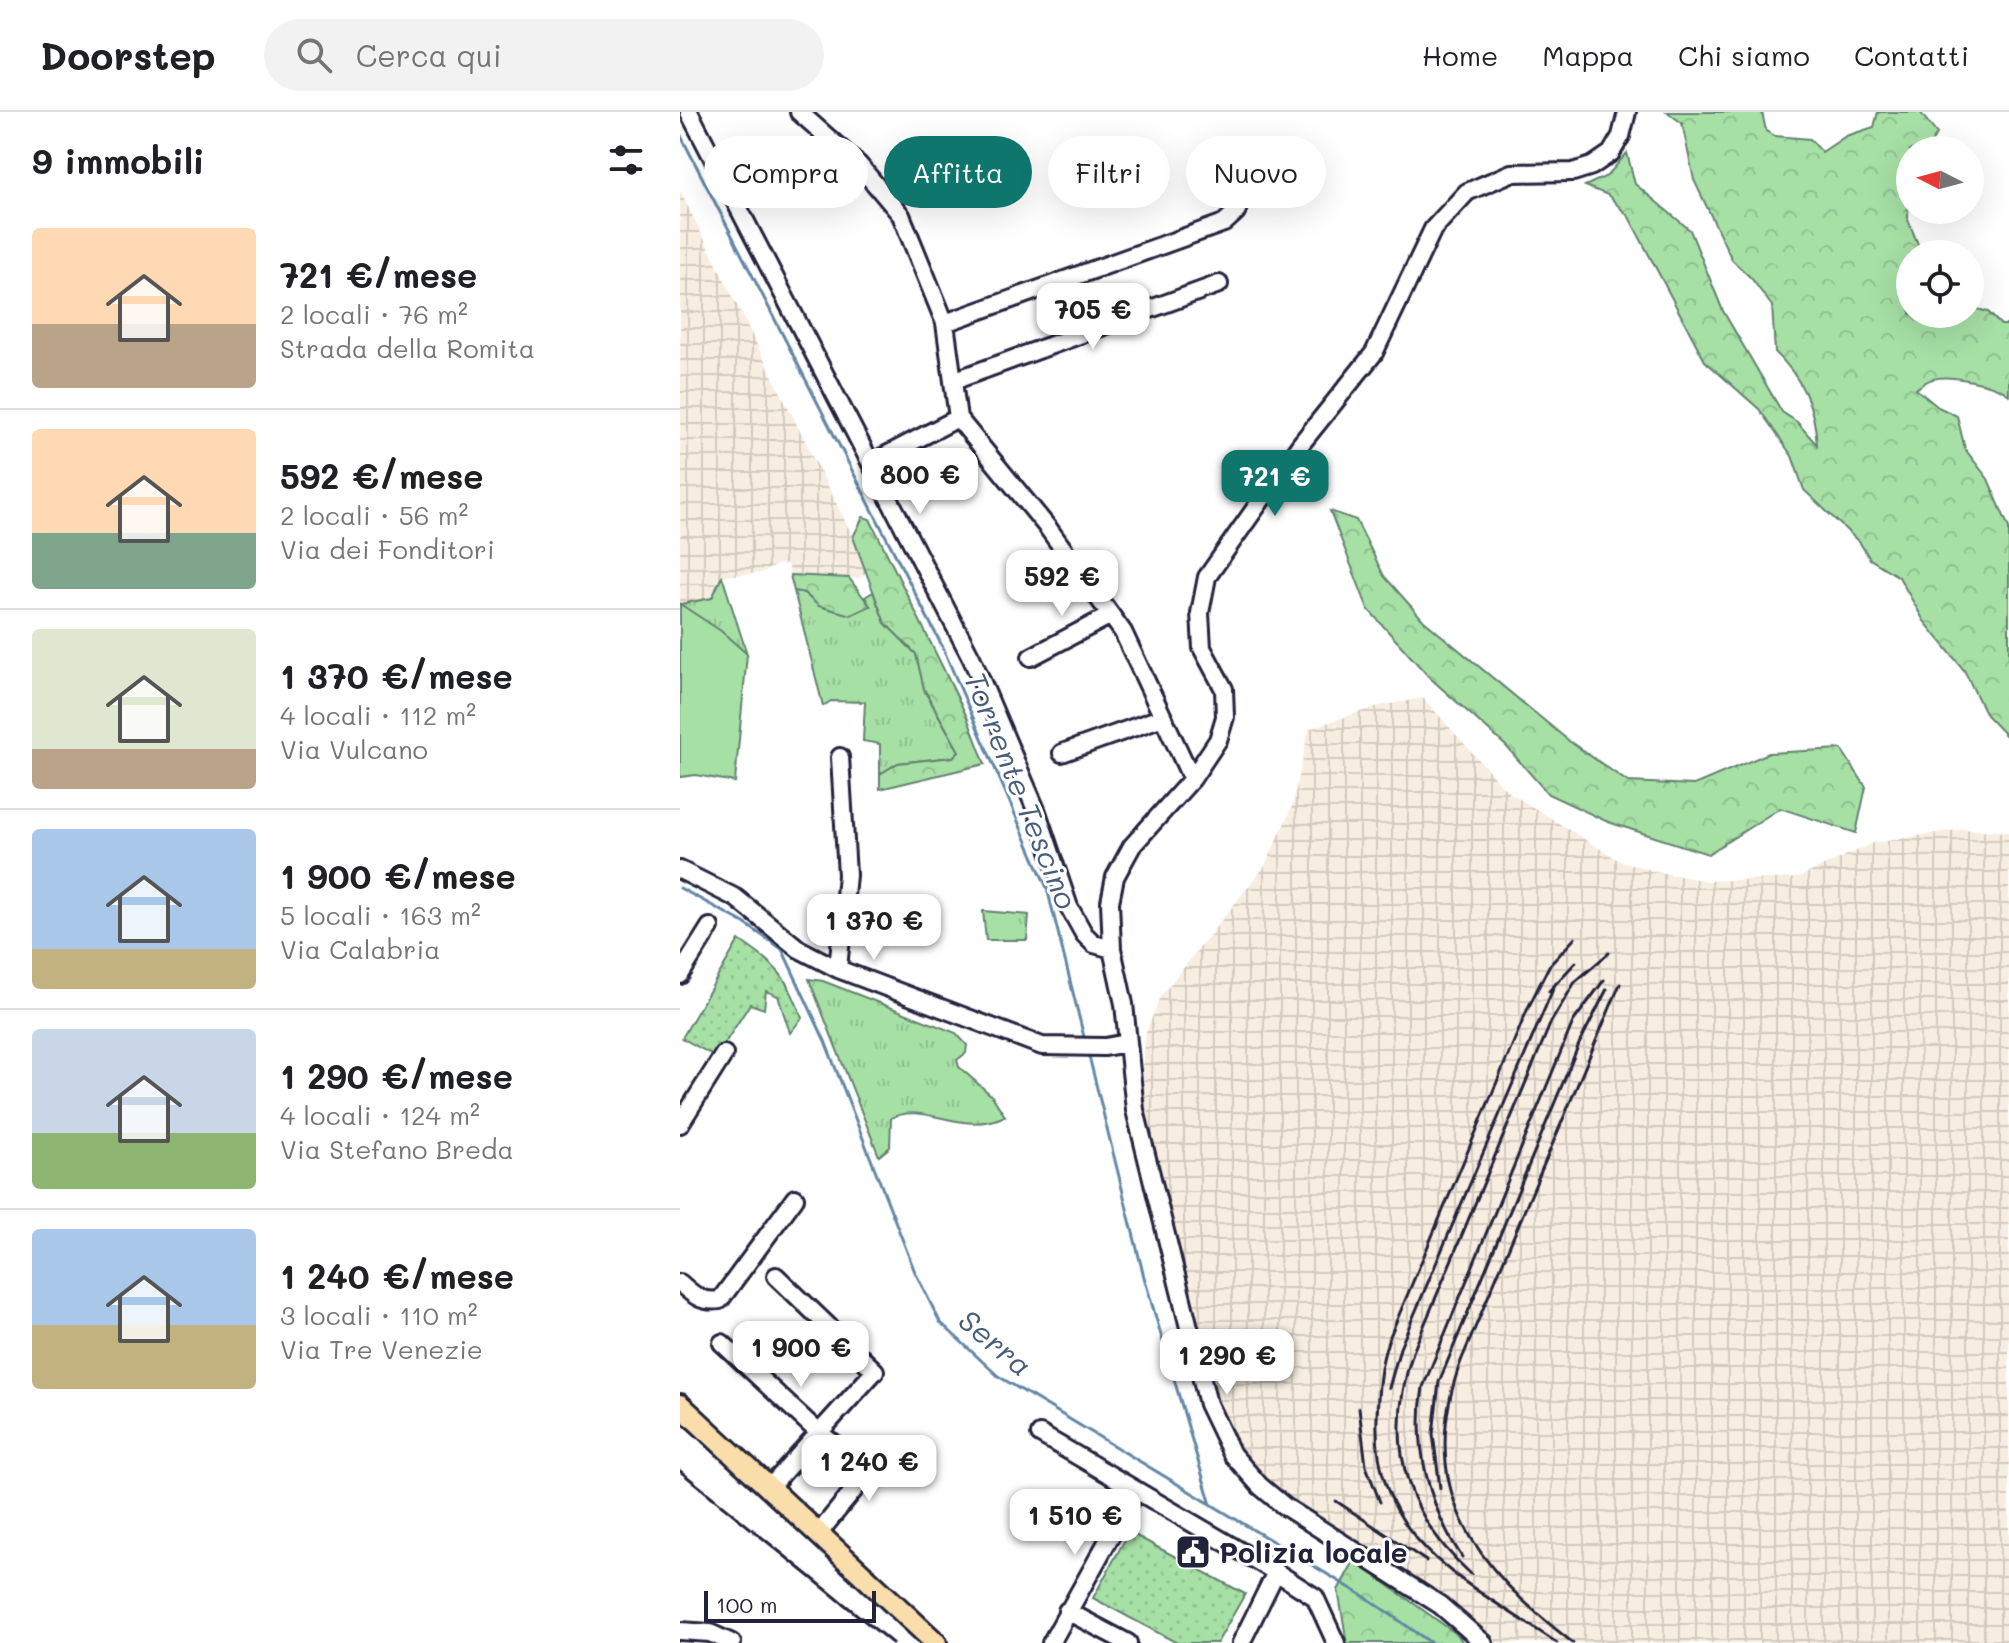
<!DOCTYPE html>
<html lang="it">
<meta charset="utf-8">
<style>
:root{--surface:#fff;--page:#f2f2f2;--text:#202124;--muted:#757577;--line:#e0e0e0;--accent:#0f766e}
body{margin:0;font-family:Mali,sans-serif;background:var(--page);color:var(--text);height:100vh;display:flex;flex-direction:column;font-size:30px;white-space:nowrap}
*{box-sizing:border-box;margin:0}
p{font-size:26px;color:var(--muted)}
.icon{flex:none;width:44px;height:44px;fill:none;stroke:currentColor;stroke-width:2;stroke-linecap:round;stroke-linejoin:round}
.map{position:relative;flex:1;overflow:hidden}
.panel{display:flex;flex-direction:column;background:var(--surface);width:680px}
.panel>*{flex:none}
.hud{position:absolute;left:24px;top:24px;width:760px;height:72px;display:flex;gap:16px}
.needle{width:52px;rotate:276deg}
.fabs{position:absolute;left:1216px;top:24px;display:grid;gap:16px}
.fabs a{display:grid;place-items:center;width:88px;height:88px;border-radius:50%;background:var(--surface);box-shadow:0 8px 32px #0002;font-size:40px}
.scale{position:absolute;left:24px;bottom:20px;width:172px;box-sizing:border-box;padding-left:8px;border:4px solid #22223b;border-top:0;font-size:22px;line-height:28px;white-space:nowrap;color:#22223b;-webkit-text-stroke:6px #fff;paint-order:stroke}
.price{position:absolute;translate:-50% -68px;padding:0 18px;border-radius:16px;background:#fff;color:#222;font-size:26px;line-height:52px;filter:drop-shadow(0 2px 4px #0008)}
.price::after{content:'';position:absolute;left:50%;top:48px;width:24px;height:18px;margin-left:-12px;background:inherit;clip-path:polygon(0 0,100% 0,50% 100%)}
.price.active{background:var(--accent);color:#fff}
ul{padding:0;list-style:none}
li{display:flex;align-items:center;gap:24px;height:200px;padding:0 32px}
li+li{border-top:2px solid var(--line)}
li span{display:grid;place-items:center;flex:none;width:224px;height:160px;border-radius:8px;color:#555}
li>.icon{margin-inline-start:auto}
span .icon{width:96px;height:96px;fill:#fffc;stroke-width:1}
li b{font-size:34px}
h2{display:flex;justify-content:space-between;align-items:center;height:96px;padding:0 32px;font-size:34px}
.chip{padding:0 28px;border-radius:36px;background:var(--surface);box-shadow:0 8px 32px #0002;font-size:28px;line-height:72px}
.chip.active{background:var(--accent);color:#fff}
header{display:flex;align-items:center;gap:48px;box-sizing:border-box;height:112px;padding:0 40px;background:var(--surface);border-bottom:2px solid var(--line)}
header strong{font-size:38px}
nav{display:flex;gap:44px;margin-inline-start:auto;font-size:28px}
.search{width:560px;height:72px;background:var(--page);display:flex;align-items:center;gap:20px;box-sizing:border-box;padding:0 28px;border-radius:44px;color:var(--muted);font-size:30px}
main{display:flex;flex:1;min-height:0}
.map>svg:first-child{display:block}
</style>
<header>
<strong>Doorstep</strong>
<div class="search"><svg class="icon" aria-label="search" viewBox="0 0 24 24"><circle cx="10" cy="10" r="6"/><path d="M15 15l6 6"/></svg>Cerca qui</div>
<nav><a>Home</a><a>Mappa</a><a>Chi siamo</a><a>Contatti</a></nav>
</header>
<main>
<section class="panel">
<h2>9 immobili<svg class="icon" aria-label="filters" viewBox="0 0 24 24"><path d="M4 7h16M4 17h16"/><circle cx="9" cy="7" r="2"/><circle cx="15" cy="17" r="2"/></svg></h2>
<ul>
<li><span style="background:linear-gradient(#ffd9b3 60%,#b9a48a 0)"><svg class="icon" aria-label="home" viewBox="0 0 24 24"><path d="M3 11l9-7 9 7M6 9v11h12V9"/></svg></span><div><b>721 €/mese</b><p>2 locali · 76 m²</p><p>Strada della Romita</p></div></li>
<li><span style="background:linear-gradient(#ffd9b3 65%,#7fa58c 0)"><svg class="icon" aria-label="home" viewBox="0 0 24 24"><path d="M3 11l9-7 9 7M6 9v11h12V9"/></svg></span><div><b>592 €/mese</b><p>2 locali · 56 m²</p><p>Via dei Fonditori</p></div></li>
<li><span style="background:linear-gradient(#dfe7d0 75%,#b9a48a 0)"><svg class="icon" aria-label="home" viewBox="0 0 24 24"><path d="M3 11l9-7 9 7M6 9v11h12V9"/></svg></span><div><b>1 370 €/mese</b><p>4 locali · 112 m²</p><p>Via Vulcano</p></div></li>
<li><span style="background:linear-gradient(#a9c7e8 75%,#c2b280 0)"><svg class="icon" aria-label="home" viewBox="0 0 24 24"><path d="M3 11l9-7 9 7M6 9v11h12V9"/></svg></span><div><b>1 900 €/mese</b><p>5 locali · 163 m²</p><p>Via Calabria</p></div></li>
<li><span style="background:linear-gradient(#c9d6e8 65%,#8fb573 0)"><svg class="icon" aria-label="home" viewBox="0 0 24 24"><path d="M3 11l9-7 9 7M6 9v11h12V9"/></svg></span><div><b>1 290 €/mese</b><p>4 locali · 124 m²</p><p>Via Stefano Breda</p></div></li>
<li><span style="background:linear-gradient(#a9c7e8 60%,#c2b280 0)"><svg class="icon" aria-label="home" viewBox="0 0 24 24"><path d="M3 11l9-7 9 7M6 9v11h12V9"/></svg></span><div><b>1 240 €/mese</b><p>3 locali · 110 m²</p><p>Via Tre Venezie</p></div></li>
</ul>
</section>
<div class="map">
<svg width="1329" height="1531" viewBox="0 0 1329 1531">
<defs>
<pattern id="industrial-grid" width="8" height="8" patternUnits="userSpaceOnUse" patternTransform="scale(2)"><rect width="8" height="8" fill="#f7ede0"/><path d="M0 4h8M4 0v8" fill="none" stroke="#d3cbc1"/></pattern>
<pattern id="grass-tufts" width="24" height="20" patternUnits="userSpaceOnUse" patternTransform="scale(2)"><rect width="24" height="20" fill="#a6e0a5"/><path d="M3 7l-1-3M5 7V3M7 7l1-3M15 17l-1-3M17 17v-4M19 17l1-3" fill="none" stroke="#8fc08f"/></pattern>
<pattern id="forest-crowns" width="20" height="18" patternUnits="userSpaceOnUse" patternTransform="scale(2)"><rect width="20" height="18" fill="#a6e0a5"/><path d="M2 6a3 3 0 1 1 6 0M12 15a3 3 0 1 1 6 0" fill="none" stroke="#8fc08f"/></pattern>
<pattern id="park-dots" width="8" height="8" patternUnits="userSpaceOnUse" patternTransform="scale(2)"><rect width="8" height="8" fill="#a6e0a5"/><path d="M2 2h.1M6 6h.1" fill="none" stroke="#8fc08f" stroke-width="1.8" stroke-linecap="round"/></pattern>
</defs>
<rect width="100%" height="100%" fill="#fff"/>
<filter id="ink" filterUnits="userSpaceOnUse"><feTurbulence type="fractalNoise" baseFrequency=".0125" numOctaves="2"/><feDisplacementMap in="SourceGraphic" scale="16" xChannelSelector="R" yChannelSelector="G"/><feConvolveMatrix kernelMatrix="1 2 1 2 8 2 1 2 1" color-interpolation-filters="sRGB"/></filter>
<g filter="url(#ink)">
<!-- industrial -->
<path fill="url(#industrial-grid)" d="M0 79 173 425 187 460 179 466 110 463 108 453 100 452 80 461 42 464 32 486 0 492Z
M743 586 827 679 938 748 974 759 1026 769 1118 766 1193 731 1283 717 1329 720V1531H813L785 1502 742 1471 680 1436 610 1387 571 1352 539 1296 465 997 463 951 466 921 480 885 585 754 612 695 629 617 695 595Z"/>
<!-- grass -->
<path fill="url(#grass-tufts)" stroke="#648170" stroke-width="2" d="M42 464 67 542 0 492 32 486Z
M114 479 124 481 139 494H190L185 485 193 480 205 511 236 542 245 580 279 639 273 645 218 651 200 662V632L183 629 185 590 151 589 143 594Z
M303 799 349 803 347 828H306Z
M129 867 143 869 276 921 287 933 286 941 277 948 279 955 312 984 325 1004C280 1025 246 989 211 1006L210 1035 199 1044Z"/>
<!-- forest -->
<path fill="url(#forest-crowns)" stroke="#648170" stroke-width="2" d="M987 0H1082L1086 19 1095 24 1130 27 1142 40 1166 24 1194 15 1198 0H1240L1257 22 1246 38H1230L1228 108 1242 142H1230V202H1290V195L1308 200 1321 213H1329V283C1317 272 1269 262 1253 267 1247 268 1240 274 1236 277L1258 295 1277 304 1285 337 1308 367 1329 416V627L1306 603 1284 558 1244 509 1219 465 1190 447 1180 431 1124 378 1112 344 1079 297 1025 249 949 105 928 83 905 74 927 64 947 41 955 72 1010 118 1043 199 1102 300 1117 310 1137 333C1135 295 1122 266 1095 240L1092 194 1071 166 1052 148 1014 68 1002 11Z
M650 399 676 408 704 464 744 509 889 629 948 670 1014 673 1089 641 1161 637 1186 675 1176 721 1100 696 1028 742 928 710 868 682 826 634 749 565 688 497Z
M183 405 190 407 287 605 305 652 200 677V662L218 651 273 645 279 639 244 577 236 542 205 511 173 425Z
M110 463 169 466 190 494 171 503 139 494 124 481 114 479Z
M674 1449 778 1523 783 1531H667L658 1478Z"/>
<!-- park -->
<path fill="url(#park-dots)" stroke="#648170" stroke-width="2" d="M59 828C97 854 106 862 122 906L110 921 98 884 86 879 84 897 70 892 36 945 2 926Z
M449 1420 565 1482 537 1531H497L413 1486Z"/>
<!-- pitch -->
<path fill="#a6e0a5" stroke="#648170" stroke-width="2" d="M0 492 41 519 67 542 55 670 16 663 0 665Z"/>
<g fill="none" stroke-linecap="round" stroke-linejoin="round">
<!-- stream -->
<path stroke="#6387a6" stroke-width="3" d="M0 22 262 534 367 776 405 929
M0 776 64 811 102 837 145 929 235 1160 260 1210 318 1264 690 1488 751 1531
M408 940 464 1165 531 1393"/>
<defs>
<path id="minor" d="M9 0 292 547 357 700 389 795 404 822 414 832 432 837
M119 0 179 53 221 103 265 211 278 306 368 416 443 520 512 667
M265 211 544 111 556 100 562 86 548 47
M273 269 539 172
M191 351 278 306
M351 545 431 503
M382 641 483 605
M0 758 56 786 119 837 158 857 362 934 425 935 447 931
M158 857 167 763 160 645
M0 863 30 815
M0 1012 44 942
M0 1171C13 1183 22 1191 40 1188L115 1086
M42 1231 138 1320 178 1350
M360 1322 596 1460 561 1531
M89 1376 195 1259 96 1164
M138 1422 209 1335
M596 1460 635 1485 656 1531
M387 1499 448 1531
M0 1519 30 1521 52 1531
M371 1531 456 1378
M804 1531 760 1493 604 1394 580 1374 552 1342 528 1292 455 998 444 892 432 837 430 790 435 765 452 734 512 667 538 628 545 605 544 577 522 536 520 501 527 465 620 333 694 241 753 117 787 80 831 61 893 60 912 54 931 41 941 24 947 0"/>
<path id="major" d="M0 1293 256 1531"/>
</defs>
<!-- minor casing -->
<use href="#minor" stroke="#22223b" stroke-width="22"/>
<!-- major casing -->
<use href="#major" stroke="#22223b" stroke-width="26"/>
<!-- minor -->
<use href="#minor" stroke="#fff" stroke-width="16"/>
<!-- major -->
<use href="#major" stroke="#f9ddab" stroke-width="20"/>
<!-- rail -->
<path stroke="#22223b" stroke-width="3" d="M869 879 896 850
M709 1276 720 1236 876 870
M679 1296 686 1354 700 1390
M0 1359 212 1531
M760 1376 753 1322 759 1270 899 932 927 877
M656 1389 746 1449
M782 1445C749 1395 733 1334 743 1275L893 910 924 868
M791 1462C723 1401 704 1327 733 1240L871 910 895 870 929 841
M877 1531C788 1470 693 1432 697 1307 698 1281 699 1255 708 1229L848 896 869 854 895 826
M893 1531C795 1455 734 1378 781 1249L940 872"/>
</g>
</g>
<!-- icons -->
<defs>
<symbol id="civic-square" viewBox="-11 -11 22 22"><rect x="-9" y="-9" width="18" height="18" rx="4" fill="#22223b" stroke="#fff"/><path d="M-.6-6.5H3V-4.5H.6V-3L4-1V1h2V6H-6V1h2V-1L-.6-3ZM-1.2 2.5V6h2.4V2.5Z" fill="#fff"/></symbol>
</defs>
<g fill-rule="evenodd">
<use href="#civic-square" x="493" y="1420" width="40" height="40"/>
</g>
<g text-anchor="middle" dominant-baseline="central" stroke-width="6" stroke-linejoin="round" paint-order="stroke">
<!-- poi labels -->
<g font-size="28" font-weight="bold" fill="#22223b" stroke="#fff" text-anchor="start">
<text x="539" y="1440">Polizia locale</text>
</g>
<!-- water labels -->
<g font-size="30" font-style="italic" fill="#485d7a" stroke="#fff">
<text transform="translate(342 678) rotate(68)">Torrente Tescino</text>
<text transform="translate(316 1230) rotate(40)">Serra</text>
</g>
</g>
</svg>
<div class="fabs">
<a><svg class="needle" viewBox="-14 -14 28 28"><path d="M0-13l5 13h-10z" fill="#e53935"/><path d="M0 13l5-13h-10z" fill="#757577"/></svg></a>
<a><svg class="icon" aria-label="locate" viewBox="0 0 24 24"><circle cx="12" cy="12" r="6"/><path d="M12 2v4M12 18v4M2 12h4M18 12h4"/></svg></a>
</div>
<div class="scale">100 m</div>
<b class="price" style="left:413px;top:239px">705 €</b>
<b class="price" style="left:240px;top:404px">800 €</b>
<b class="price active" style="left:595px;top:406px">721 €</b>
<b class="price" style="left:382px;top:506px">592 €</b>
<b class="price" style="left:194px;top:850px">1 370 €</b>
<b class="price" style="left:121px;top:1277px">1 900 €</b>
<b class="price" style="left:547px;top:1285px">1 290 €</b>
<b class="price" style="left:189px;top:1391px">1 240 €</b>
<b class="price" style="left:395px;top:1445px">1 510 €</b>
<div class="hud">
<a class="chip">Compra</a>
<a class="chip active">Affitta</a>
<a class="chip">Filtri</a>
<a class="chip">Nuovo</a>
</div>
</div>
</main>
